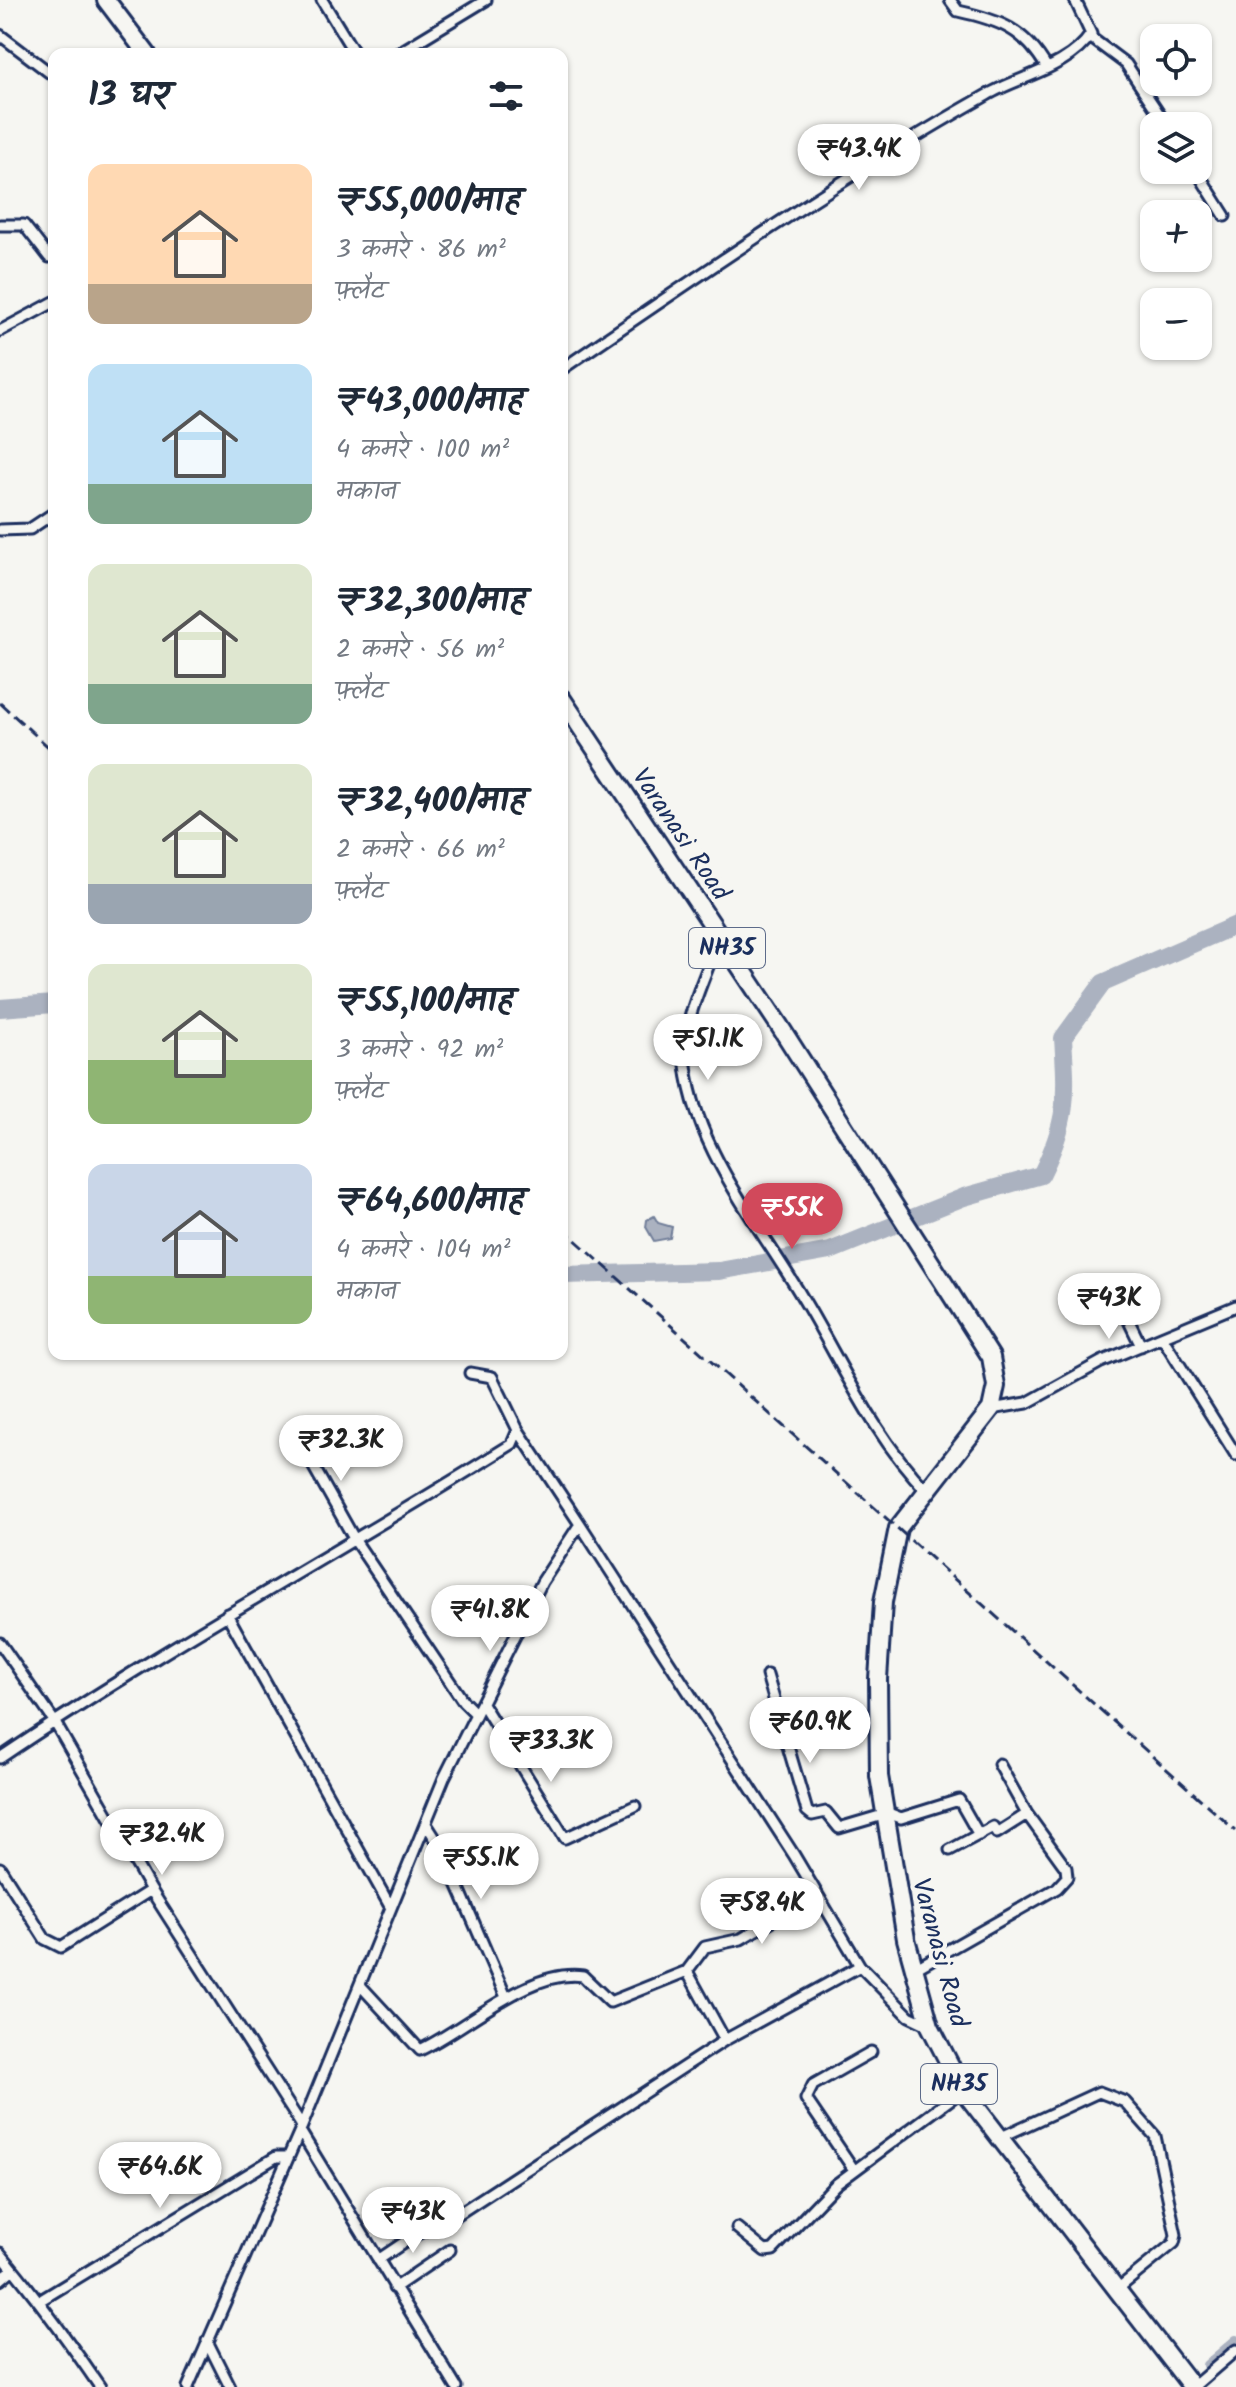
<!DOCTYPE html>
<html lang="hi">
<meta charset="utf-8">
<style>
:root{--surface:#fff;--page:#f6f6f7;--text:#1f2937;--muted:#747a83;--accent:#d1495b}
body{margin:0;font-family:Kalam,"Playpen Sans Deva",sans-serif;background:var(--page);color:var(--text);height:100vh;display:flex;flex-direction:column;font-size:30px;white-space:nowrap}
*{box-sizing:border-box;margin:0}
p{font-size:26px;color:var(--muted)}
.icon{flex:none;width:44px;height:44px;fill:none;stroke:currentColor;stroke-width:2;stroke-linecap:round;stroke-linejoin:round}
.map{position:relative;flex:1;overflow:hidden}
.sheet{position:absolute;left:48px;top:48px;width:520px;height:1312px;display:flex;flex-direction:column;background:var(--surface);border-radius:16px;box-shadow:0 2px 6px #0004}
.sheet>*{flex:none}
.buttons{position:absolute;left:1140px;top:24px;display:grid;gap:16px}
.buttons a{display:grid;place-items:center;width:72px;height:72px;border-radius:16px;background:var(--surface);box-shadow:0 2px 6px #0004;font-size:40px}
.price{position:absolute;translate:-50% -68px;padding:0 18px;border-radius:28px;background:#fff;color:#222;font-size:26px;line-height:52px;filter:drop-shadow(0 2px 4px #0008)}
.price::after{content:'';position:absolute;left:50%;top:48px;width:24px;height:18px;margin-left:-12px;background:inherit;clip-path:polygon(0 0,100% 0,50% 100%)}
.price.on{background:var(--accent);color:#fff}
ul{padding:0;list-style:none}
li{display:flex;align-items:center;gap:24px;height:200px;padding:0 40px}
li span{display:grid;place-items:center;flex:none;width:224px;height:160px;border-radius:16px;color:#555}
li>.icon{margin-inline-start:auto}
span .icon{width:96px;height:96px;fill:#fffc;stroke-width:1}
li b{font-size:34px}
h2{display:flex;justify-content:space-between;align-items:center;height:96px;padding:0 40px;font-size:34px}
.map>svg:first-child{display:block}
</style>
<div class="map">
<svg width="1236" height="2387" viewBox="0 0 1236 2387">
<rect width="100%" height="100%" fill="#f6f6f2"/>
<filter id="ink" filterUnits="userSpaceOnUse"><feTurbulence type="fractalNoise" baseFrequency=".0125" numOctaves="2"/><feDisplacementMap in="SourceGraphic" scale="16" xChannelSelector="R" yChannelSelector="G"/><feConvolveMatrix kernelMatrix="1 2 1 2 8 2 1 2 1" color-interpolation-filters="sRGB"/></filter>
<g filter="url(#ink)">
<!-- water -->
<path fill="#abb2c0" stroke="#717e99" stroke-width="2" d="M654 1216 658 1223 672 1227 670 1238 654 1241 646 1227 647 1220Z"/>
<g fill="none" stroke-linecap="round" stroke-linejoin="round">
<!-- canal -->
<path stroke="#abb2c0" stroke-width="10" d="M1207 2365 1236 2340"/>
<!-- river -->
<path stroke="#abb2c0" stroke-width="18" d="M0 1008 54 1004
M562 1275 719 1271 830 1251 964 1197 1041 1175C1068 1121 1067 1097 1063 1038L1103 983 1236 925"/>
<defs>
<path id="minor" d="M322 0 355 54
M950 0 958 11C999 20 1025 29 1047 68
M0 35 54 76
M1090 37 1126 64 1167 126
M397 54 486 0
M1196 170 1225 216
M0 225H24L49 257
M0 331 54 302
M562 369C701 274 840 178 987 95 1020 76 1069 68 1091 34L1075 0
M0 530 30 529 54 513
M719 937C708 972 684 1016 685 1053 689 1142 759 1224 802 1297 842 1363 872 1435 927 1491
M1125 1313 1141 1346
M1162 1337 1236 1455
M470 1373 492 1377 518 1430
M991 1409 1027 1403 1101 1362 1236 1306
M298 1439 356 1542 463 1701 476 1714
M227 1614 391 1908
M0 1643 54 1721 151 1890 302 2126
M767 1675 807 1811 812 1815 826 1812 839 1828 883 1815
M483 1705 565 1838 635 1806
M0 1758C166 1646 342 1550 512 1444L518 1430 580 1524
M883 1811 901 1818 959 1800 979 1835
M426 1824 442 1849 506 1997
M950 1850 993 1827 997 1833 1027 1814
M0 1868 45 1939 61 1947 151 1890
M913 1970 1057 1888 1067 1877 1066 1868 1027 1814 999 1764
M687 1971 705 1947 741 1939 817 1894
M360 1985 420 2050C466 2029 530 1968 583 1976L610 2002 687 1971 725 2040
M300 2131 456 2387
M999 2138 1099 2092 1125 2102 1155 2136 1176 2235 1174 2243 1115 2291
M854 2170 806 2099 813 2085 871 2052
M737 2228 765 2251 773 2250 835 2185 963 2090
M0 2253C36 2296 68 2340 100 2387
M378 2260 415 2235 458 2214 725 2040 860 1966
M0 2280 13 2269
M394 2288 450 2250
M41 2300 276 2157H288
M207 2341 230 2387
M188 2387 302 2126 444 1778 542 1582 580 1524 794 1855 860 1966 909 2016 930 2026
M1193 2387 1236 2350"/>
<path id="trunk" d="M106 0 147 54
M562 699 779 1025 991 1357 996 1386 991 1409 898 1528 883 1602 878 1679 879 1776 906 1939 930 2026 963 2090 1192 2387"/>
</defs>
<!-- minor casing -->
<use href="#minor" stroke="#1b2f5e" stroke-width="15"/>
<!-- trunk casing -->
<use href="#trunk" stroke="#1b2f5e" stroke-width="22"/>
<!-- minor -->
<use href="#minor" stroke="#f6f6f2" stroke-width="9"/>
<!-- trunk -->
<use href="#trunk" stroke="#f6f6f2" stroke-width="16"/>
<!-- rail -->
<path stroke="#1b2f5e" stroke-width="3" stroke-dasharray="12 6" stroke-linecap="butt" d="M0 703 54 752
M562 1228 1236 1831"/>
</g>
</g>
<g text-anchor="middle" dominant-baseline="central" stroke-width="8" stroke-linejoin="round" paint-order="stroke">
<!-- shield labels -->
<g fill="#f6f6f2" stroke="#5d6b8a" stroke-width="2">
<rect x="689" y="928" width="76" height="40" rx="6"/>
<rect x="921" y="2064" width="76" height="40" rx="6"/>
</g>
<g font-size="24" font-weight="bold" fill="#1b2f5e">
<text x="727" y="948">NH35</text>
<text x="959" y="2084">NH35</text>
</g>
<!-- street labels -->
<g font-size="26" fill="#1b2f5e" stroke="#f6f6f2">
<text transform="translate(680 835) rotate(56)">Varanasi Road</text>
<text transform="translate(939 1953) rotate(75)">Varanasi Road</text>
</g>
</g>
</svg>
<div class="buttons">
<a><svg class="icon" aria-label="locate" viewBox="0 0 24 24"><circle cx="12" cy="12" r="6"/><path d="M12 2v4M12 18v4M2 12h4M18 12h4"/></svg></a>
<a><svg class="icon" aria-label="layers" viewBox="0 0 24 24"><path d="M12 4l9 5-9 5-9-5zM3 14l9 5 9-5"/></svg></a>
<a>+</a>
<a>−</a>
</div>
<b class="price" style="left:859px;top:192px">₹43.4K</b>
<b class="price" style="left:708px;top:1082px">₹51.1K</b>
<b class="price on" style="left:792px;top:1251px">₹55K</b>
<b class="price" style="left:1109px;top:1341px">₹43K</b>
<b class="price" style="left:341px;top:1483px">₹32.3K</b>
<b class="price" style="left:490px;top:1653px">₹41.8K</b>
<b class="price" style="left:810px;top:1765px">₹60.9K</b>
<b class="price" style="left:551px;top:1784px">₹33.3K</b>
<b class="price" style="left:162px;top:1877px">₹32.4K</b>
<b class="price" style="left:481px;top:1901px">₹55.1K</b>
<b class="price" style="left:762px;top:1946px">₹58.4K</b>
<b class="price" style="left:160px;top:2210px">₹64.6K</b>
<b class="price" style="left:413px;top:2255px">₹43K</b>
<section class="sheet">
<h2>13 घर<svg class="icon" aria-label="filters" viewBox="0 0 24 24"><path d="M4 7h16M4 17h16"/><circle cx="9" cy="7" r="2"/><circle cx="15" cy="17" r="2"/></svg></h2>
<ul>
<li><span style="background:linear-gradient(#ffd9b3 75%,#b9a48a 0)"><svg class="icon" aria-label="home" viewBox="0 0 24 24"><path d="M3 11l9-7 9 7M6 9v11h12V9"/></svg></span><div><b>₹55,000/माह</b><p>3 कमरे · 86 m²</p><p>फ़्लैट</p></div></li>
<li><span style="background:linear-gradient(#bfe0f5 75%,#7fa58c 0)"><svg class="icon" aria-label="home" viewBox="0 0 24 24"><path d="M3 11l9-7 9 7M6 9v11h12V9"/></svg></span><div><b>₹43,000/माह</b><p>4 कमरे · 100 m²</p><p>मकान</p></div></li>
<li><span style="background:linear-gradient(#dfe7d0 75%,#7fa58c 0)"><svg class="icon" aria-label="home" viewBox="0 0 24 24"><path d="M3 11l9-7 9 7M6 9v11h12V9"/></svg></span><div><b>₹32,300/माह</b><p>2 कमरे · 56 m²</p><p>फ़्लैट</p></div></li>
<li><span style="background:linear-gradient(#dfe7d0 75%,#9aa5b1 0)"><svg class="icon" aria-label="home" viewBox="0 0 24 24"><path d="M3 11l9-7 9 7M6 9v11h12V9"/></svg></span><div><b>₹32,400/माह</b><p>2 कमरे · 66 m²</p><p>फ़्लैट</p></div></li>
<li><span style="background:linear-gradient(#dfe7d0 60%,#8fb573 0)"><svg class="icon" aria-label="home" viewBox="0 0 24 24"><path d="M3 11l9-7 9 7M6 9v11h12V9"/></svg></span><div><b>₹55,100/माह</b><p>3 कमरे · 92 m²</p><p>फ़्लैट</p></div></li>
<li><span style="background:linear-gradient(#c9d6e8 70%,#8fb573 0)"><svg class="icon" aria-label="home" viewBox="0 0 24 24"><path d="M3 11l9-7 9 7M6 9v11h12V9"/></svg></span><div><b>₹64,600/माह</b><p>4 कमरे · 104 m²</p><p>मकान</p></div></li>
</ul>
</section>
</div>
